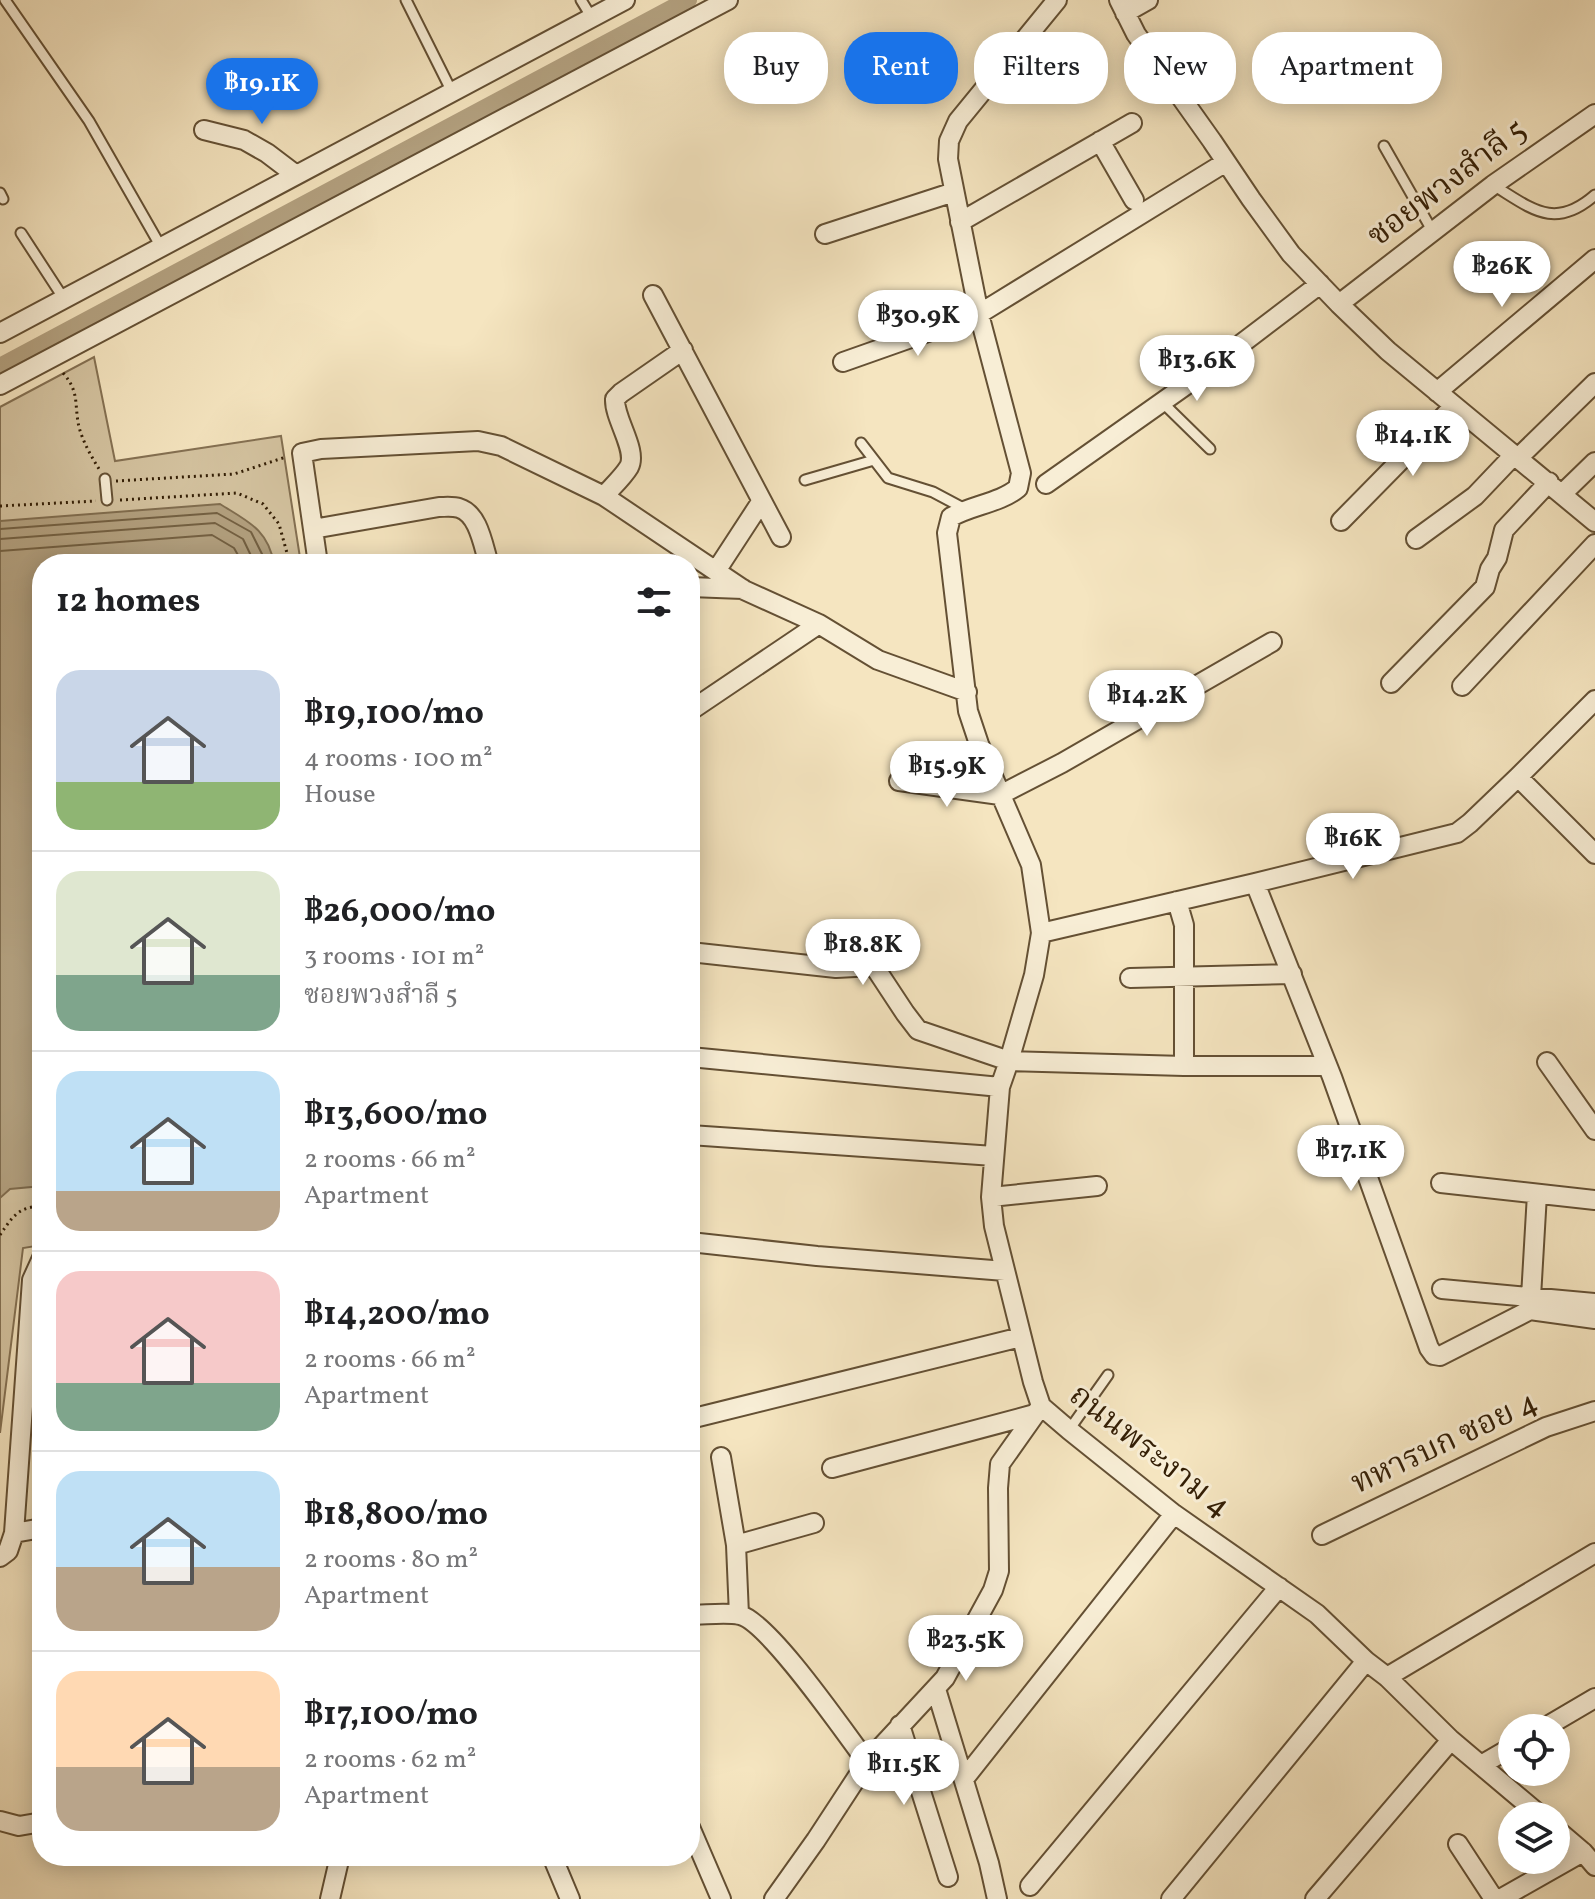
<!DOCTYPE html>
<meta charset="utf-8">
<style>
:root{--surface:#fff;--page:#f2f2f2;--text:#202124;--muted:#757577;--line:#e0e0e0;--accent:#1a73e8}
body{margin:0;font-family:Vollkorn,"Noto Serif Thai",serif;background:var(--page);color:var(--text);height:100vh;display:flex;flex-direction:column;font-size:30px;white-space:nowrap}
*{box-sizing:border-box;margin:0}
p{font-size:26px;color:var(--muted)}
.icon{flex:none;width:44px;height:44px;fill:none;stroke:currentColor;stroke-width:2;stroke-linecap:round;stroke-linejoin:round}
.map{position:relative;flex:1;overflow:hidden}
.details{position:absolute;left:32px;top:554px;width:668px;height:1312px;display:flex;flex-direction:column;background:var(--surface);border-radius:32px;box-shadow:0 4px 20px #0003}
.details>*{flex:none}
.guide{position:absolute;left:724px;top:32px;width:750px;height:72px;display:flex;gap:16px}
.fabs{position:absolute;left:1498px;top:1714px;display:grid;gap:16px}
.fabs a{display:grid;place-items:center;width:72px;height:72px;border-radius:50%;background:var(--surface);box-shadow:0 4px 20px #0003;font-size:40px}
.price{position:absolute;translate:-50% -68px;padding:0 18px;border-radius:28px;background:#fff;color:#222;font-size:26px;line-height:52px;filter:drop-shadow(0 2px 4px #0008)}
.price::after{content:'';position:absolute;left:50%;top:48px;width:24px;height:18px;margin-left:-12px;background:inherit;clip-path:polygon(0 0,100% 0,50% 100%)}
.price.on{background:var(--accent);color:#fff}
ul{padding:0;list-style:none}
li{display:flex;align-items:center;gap:24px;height:200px;padding:0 24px}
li+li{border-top:2px solid var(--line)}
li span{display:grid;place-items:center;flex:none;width:224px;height:160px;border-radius:24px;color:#555}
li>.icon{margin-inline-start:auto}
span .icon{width:96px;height:96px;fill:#fffc;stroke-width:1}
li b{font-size:34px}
h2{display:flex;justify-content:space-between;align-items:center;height:96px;padding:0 24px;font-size:34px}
.pill{padding:0 28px;border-radius:32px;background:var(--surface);box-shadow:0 4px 20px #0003;font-size:28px;line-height:72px}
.pill.on{background:var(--accent);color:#fff}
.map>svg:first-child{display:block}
</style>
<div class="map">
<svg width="1595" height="1899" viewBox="0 0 1595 1899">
<rect width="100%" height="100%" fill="#f5e5c0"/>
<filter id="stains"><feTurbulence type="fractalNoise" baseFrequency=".0025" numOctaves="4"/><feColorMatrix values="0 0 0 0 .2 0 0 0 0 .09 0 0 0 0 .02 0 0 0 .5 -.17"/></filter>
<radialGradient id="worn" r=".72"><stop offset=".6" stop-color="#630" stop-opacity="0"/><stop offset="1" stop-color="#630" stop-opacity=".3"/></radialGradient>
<!-- green -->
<path fill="#d4c3a0" stroke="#847052" stroke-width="2" d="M94 357 115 461 281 436 301 564H42V1245L23 1248 0 1433V407Z"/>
<!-- water -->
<path fill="#b3a180" stroke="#806d4f" stroke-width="2" d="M220 504C247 521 268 529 274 564H42V1186L10 1189 0 1198V521Z"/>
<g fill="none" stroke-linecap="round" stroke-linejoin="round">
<!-- shore -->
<path stroke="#736042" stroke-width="2" d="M0 529 217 513 251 532 264 558 266 564
M0 539 215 523 243 539 255 564
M0 551 212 535 234 548 243 564"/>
<!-- canal -->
<path stroke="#b3a180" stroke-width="18" d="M0 367 688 0"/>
<defs>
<path id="service" d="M5 0 89 121 161 247
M406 0 452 92
M581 0 592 18
M1384 146 1433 232
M1493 185C1531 208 1554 231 1595 195
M0 193 3 199
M21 233 64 299
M1162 402 1210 449
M861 443 888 478 933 492 965 509
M105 479 107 500
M805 480 874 460
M1069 1430 1108 1375"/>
<path id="minor" d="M1057 0 958 121 949 141 948 159 979 314 1021 473 1018 488C1000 503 972 505 951 517L947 533 968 711 979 744 1031 865 1041 933 1034 975 1009 1061 1000 1087 991 1197 994 1226 1033 1382 1041 1406 1069 1430 1174 1514 1317 1614 1366 1661 1387 1677 1451 1740 1541 1816
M1119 0 1136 34 1212 141 1251 199 1291 254 1339 304 1388 351 1595 522
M1125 13 1148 0
M204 130 244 140 267 153 296 175
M1100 141 1134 200
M960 222 1132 123
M825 234 954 192
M653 295 781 537
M1339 304 1493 185 1595 114
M0 333 625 0
M843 362 979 314 1226 162
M0 385 728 0
M1437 392 1595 259
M1518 458 1595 383
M1046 484 1199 376 1320 284
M1562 494 1595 462
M604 496C612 487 623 477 629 467 638 450 614 419 615 399L621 393 683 350
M1341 521 1454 406
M313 529 439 507C445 507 453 506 459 508 479 514 483 546 489 564
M1416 539 1475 496 1514 455
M318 564 302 453 321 449 478 441 501 446 604 496 744 590 819 624 878 660 967 692
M716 571 761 502
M690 587 743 589
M1391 683 1485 587 1490 569 1497 558 1504 530 1549 482
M1462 686 1595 544
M690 711 819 624
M1518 777 1595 854
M899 781 1000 795 1062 763 1272 642
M1255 883 1332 1077 1429 1348 1434 1355 1440 1356 1530 1310 1595 1319
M1177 901 1184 925V1066
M1041 933 1255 883 1457 833 1470 823 1518 777 1595 700
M690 952 836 968 874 966 905 1013 918 1030 1009 1061 1184 1066H1327
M1130 978 1292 974
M690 1057 1000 1087
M1547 1062 1595 1130
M690 1135 994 1156
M1441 1183 1595 1200
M991 1197 1097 1186
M690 1242 817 1256 1005 1271
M1442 1289 1595 1303
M1531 1297 1537 1194
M690 1419 1021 1337
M721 1457 736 1545 739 1615
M832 1468 1035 1414
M14 1533 42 1528
M1322 1535 1546 1427 1595 1411
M736 1545 814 1523
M0 1557 8 1551 14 1533 32 1280 42 1258
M690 1615C706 1615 725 1612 740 1615 769 1622 845 1733 867 1762
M1387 1677 1595 1553
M936 1689 989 1863 997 1899
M900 1725 948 1877
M1544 1728 1595 1698
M1481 1765 1512 1747
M964 1779 1174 1514
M0 1821 19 1826 42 1822
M690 1827 721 1899
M1556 1829 1583 1852 1595 1866
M1458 1844 1494 1899
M552 1856 570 1899
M1030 1886 1279 1587
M330 1899 340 1856
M774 1899 816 1840 867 1762 945 1678 993 1590 999 1571 998 1488 1000 1464 1041 1406
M1171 1899 1366 1661
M1315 1899 1451 1740
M1500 1899 1583 1852"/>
</defs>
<!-- service casing -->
<use href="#service" stroke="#645034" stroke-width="13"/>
<!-- minor casing -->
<use href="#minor" stroke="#645034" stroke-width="22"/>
<!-- path -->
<path stroke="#331e05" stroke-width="3" stroke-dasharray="2 4" stroke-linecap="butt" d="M63 373C80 392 74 405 79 427 83 442 91 456 99 469
M116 481 234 474 286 457
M120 500 237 493 263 504 279 524 290 564
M0 506 96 501
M0 1235C13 1216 18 1207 42 1206"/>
<!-- service -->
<use href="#service" stroke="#f8eed6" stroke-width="9"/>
<!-- minor -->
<use href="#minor" stroke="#f8eed6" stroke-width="18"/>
</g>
<g text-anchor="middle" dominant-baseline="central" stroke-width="6" stroke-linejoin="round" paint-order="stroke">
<!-- street labels -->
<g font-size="32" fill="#331e05" stroke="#f8eed6">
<text transform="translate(1448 184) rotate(-37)">ซอยพวงสำลี 5</text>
<text transform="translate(1445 1444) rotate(-25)">ทหารบก ซอย 4</text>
<text transform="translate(1149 1452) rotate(38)">ถนนพระงาม 4</text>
</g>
</g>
<rect width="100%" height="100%" filter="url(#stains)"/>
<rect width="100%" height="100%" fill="url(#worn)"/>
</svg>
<div class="fabs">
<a><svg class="icon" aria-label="locate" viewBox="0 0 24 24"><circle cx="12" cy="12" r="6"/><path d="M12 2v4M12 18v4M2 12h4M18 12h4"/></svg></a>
<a><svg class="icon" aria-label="layers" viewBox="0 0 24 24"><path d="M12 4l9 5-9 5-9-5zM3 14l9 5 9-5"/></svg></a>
</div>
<b class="price on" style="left:262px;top:126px">฿19.1K</b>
<b class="price" style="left:1502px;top:309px">฿26K</b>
<b class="price" style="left:918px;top:358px">฿30.9K</b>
<b class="price" style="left:1197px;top:403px">฿13.6K</b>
<b class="price" style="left:1413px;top:478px">฿14.1K</b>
<b class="price" style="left:1147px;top:738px">฿14.2K</b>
<b class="price" style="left:947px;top:809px">฿15.9K</b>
<b class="price" style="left:1353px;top:881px">฿16K</b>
<b class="price" style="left:863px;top:987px">฿18.8K</b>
<b class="price" style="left:1351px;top:1193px">฿17.1K</b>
<b class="price" style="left:966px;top:1683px">฿23.5K</b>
<b class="price" style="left:904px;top:1807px">฿11.5K</b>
<div class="guide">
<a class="pill">Buy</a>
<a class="pill on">Rent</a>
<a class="pill">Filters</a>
<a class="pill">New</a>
<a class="pill">Apartment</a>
</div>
<section class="details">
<h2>12 homes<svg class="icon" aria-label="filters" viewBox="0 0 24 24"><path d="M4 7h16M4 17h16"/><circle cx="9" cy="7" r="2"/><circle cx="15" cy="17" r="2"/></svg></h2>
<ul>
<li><span style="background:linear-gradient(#c9d6e8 70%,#8fb573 0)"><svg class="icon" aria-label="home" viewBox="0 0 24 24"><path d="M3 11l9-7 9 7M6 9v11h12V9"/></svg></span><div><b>฿19,100/mo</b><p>4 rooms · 100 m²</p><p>House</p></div></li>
<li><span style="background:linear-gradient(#dfe7d0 65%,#7fa58c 0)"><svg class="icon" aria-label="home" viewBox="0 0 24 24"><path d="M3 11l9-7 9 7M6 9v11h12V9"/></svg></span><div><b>฿26,000/mo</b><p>3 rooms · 101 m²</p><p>ซอยพวงสำลี 5</p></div></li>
<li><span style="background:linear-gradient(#bfe0f5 75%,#b9a48a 0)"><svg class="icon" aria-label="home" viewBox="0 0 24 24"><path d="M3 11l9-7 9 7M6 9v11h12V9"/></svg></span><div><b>฿13,600/mo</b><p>2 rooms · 66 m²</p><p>Apartment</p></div></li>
<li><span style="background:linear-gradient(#f6c9c9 70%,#7fa58c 0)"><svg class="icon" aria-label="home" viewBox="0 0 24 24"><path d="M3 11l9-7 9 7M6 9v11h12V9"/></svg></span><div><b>฿14,200/mo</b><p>2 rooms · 66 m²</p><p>Apartment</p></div></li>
<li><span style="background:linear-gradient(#bfe0f5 60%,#b9a48a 0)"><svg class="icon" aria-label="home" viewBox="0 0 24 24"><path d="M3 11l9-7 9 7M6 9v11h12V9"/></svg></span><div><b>฿18,800/mo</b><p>2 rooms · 80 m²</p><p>Apartment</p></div></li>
<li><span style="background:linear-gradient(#ffd9b3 60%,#b9a48a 0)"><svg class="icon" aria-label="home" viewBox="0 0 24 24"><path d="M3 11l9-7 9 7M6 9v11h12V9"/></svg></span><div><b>฿17,100/mo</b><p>2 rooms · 62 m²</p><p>Apartment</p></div></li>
</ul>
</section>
</div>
